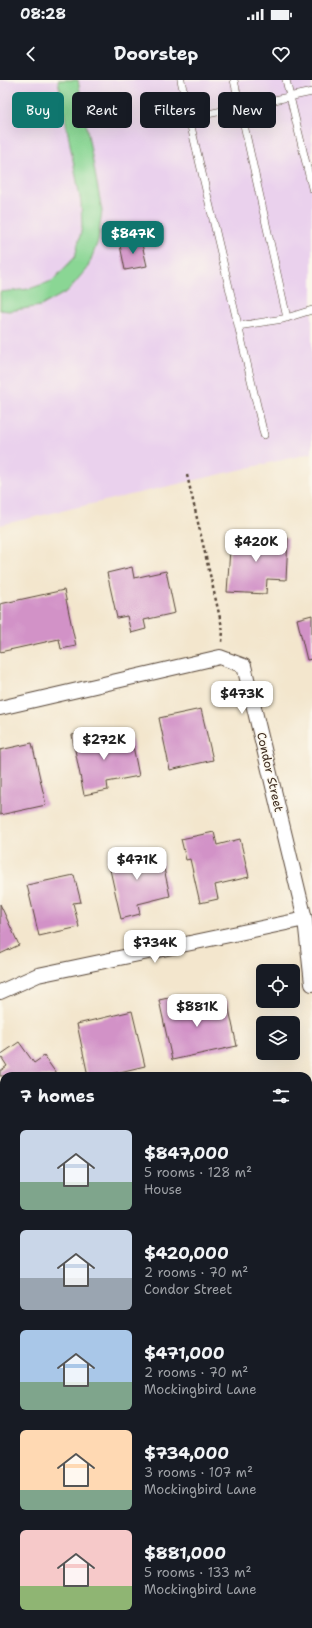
<!DOCTYPE html>
<meta charset="utf-8">
<style>
:root{--surface:#171b24;--page:#20242c;--text:#f1f3f6;--muted:#9ea1a6;--accent:#0f766e}
body{margin:0;font-family:"Shantell Sans",sans-serif;background:var(--page);color:var(--text);height:100vh;display:flex;flex-direction:column;font-size:15px;white-space:nowrap}
*{box-sizing:border-box;margin:0}
p{font-size:13px;color:var(--muted)}
.icon{flex:none;width:22px;height:22px;fill:none;stroke:currentColor;stroke-width:2;stroke-linecap:round;stroke-linejoin:round}
.map{position:relative;flex:1;overflow:hidden}
.sheet{position:absolute;left:0px;top:992px;width:312px;height:556px;display:flex;flex-direction:column;background:var(--surface);border-radius:12px 12px 0 0;box-shadow:0 4px 16px #0002}
.sheet>*{flex:none}
.hud{position:absolute;left:12px;top:12px;width:288px;height:36px;display:flex;gap:8px}
.controls{position:absolute;left:256px;top:884px;display:grid;gap:8px}
.controls a{display:grid;place-items:center;width:44px;height:44px;border-radius:6px;background:var(--surface);box-shadow:0 4px 16px #0002;font-size:20px}
.price{position:absolute;translate:-50% -34px;padding:0 9px;border-radius:8px;background:#fff;color:#222;font-size:13px;line-height:26px;filter:drop-shadow(0 1px 2px #0008)}
.price::after{content:'';position:absolute;left:50%;top:24px;width:12px;height:9px;margin-left:-6px;background:inherit;clip-path:polygon(0 0,100% 0,50% 100%)}
.price.current{background:var(--accent);color:#fff}
ul{padding:0;list-style:none}
li{display:flex;align-items:center;gap:12px;height:100px;padding:0 20px}
li span{display:grid;place-items:center;flex:none;width:112px;height:80px;border-radius:6px;color:#555}
li>.icon{margin-inline-start:auto}
span .icon{width:48px;height:48px;fill:#fffc;stroke-width:1}
li b{font-size:17px}
h2{display:flex;justify-content:space-between;align-items:center;height:48px;padding:0 20px;font-size:17px}
.tag{padding:0 14px;border-radius:6px;background:var(--surface);box-shadow:0 4px 16px #0002;font-size:14px;line-height:36px}
.tag.current{background:var(--accent);color:#fff}
.status{display:flex;justify-content:space-between;align-items:center;height:28px;padding:0 20px;background:var(--surface);direction:ltr}
.status svg{height:11px;fill:currentColor}
header{display:flex;justify-content:space-between;align-items:center;height:52px;padding:0 20px;background:var(--surface);font-size:18px;font-weight:700}
.map>svg:first-child{display:block}
</style>
<div class="status"><b>08:28</b><svg viewBox="0 0 49 12"><path d="M0 12V9h3v3zM5 12V6h3v6zM10 12V3h3v9zM15 12V0h3v12zM26 1h20v11H26zM47 4h2v5h-2z"/></svg></div>
<header><svg class="icon" aria-label="back" viewBox="0 0 24 24"><path d="M15 5l-7 7 7 7"/></svg>Doorstep<svg class="icon" aria-label="heart" viewBox="0 0 24 24"><path d="M12 20l-8-8c-3-5 5-10 8-4 3-6 11-1 8 4z"/></svg></header>
<div class="map">
<svg width="312" height="1548" viewBox="0 0 312 1548">
<rect width="100%" height="100%" fill="#fbf7ec"/>
<filter id="ink" filterUnits="userSpaceOnUse"><feTurbulence type="fractalNoise" baseFrequency=".025" numOctaves="2"/><feDisplacementMap in="SourceGraphic" scale="8" xChannelSelector="R" yChannelSelector="G"/><feConvolveMatrix kernelMatrix="1 2 1 2 8 2 1 2 1" color-interpolation-filters="sRGB"/></filter>
<filter id="wash" filterUnits="userSpaceOnUse"><feTurbulence type="fractalNoise" baseFrequency=".012" numOctaves="4" result="noise"/><feDisplacementMap in="SourceGraphic" scale="16" xChannelSelector="R" yChannelSelector="G"/><feGaussianBlur stdDeviation="0.9" result="paint"/><feColorMatrix in="noise" values="0 0 0 0 0 0 0 0 0 0 0 0 0 0 0 0 0 1.4 0 .05"/><feComposite in="paint" operator="in"/></filter>
<g filter="url(#wash)">
<rect width="100%" height="100%" fill="#f3e6cd"/>
<!-- built -->
<path fill="#ead1ed" d="M0 0H312V373L0 445Z"/>
<!-- green -->
<path fill="#8ad694" stroke="#628059" d="M58 0H78L102 131 98 161 88 187 68 211 41 226 9 231 0 230V212L29 209 52 201 75 177 82 147 81 123Z"/>
<g id="blocks">
<!-- building -->
<path fill="#d292c7" d="M141 160 147 186 125 190 120 165Z
M231 455 288 458 286 500 267 499 266 514 227 512Z
M132 487 134 498 166 491 175 533 144 540 146 549 131 553 127 536 117 538 107 493Z
M64 510 76 566 61 569 59 559 0 572V524Z
M312 535V579L307 580 297 539Z
M201 629 213 680 170 690 159 638Z
M94 651 96 663 131 656 139 696 107 702 108 710 84 715 72 655Z
M32 663 46 725 0 735V670Z
M214 752 217 765 240 759 249 797 215 805 218 819 200 823 190 779 186 780 181 759Z
M136 769 139 780 161 775 170 816 138 824 140 834 121 839 107 776Z
M74 795 81 822 73 823 79 847 39 856 27 805Z
M0 824 19 865 0 874Z
M182 915 185 929 227 920 237 966 172 980 159 920Z
M132 931 145 986 103 996H88L77 944Z
M19 962 34 983 44 976 58 996H0V991L7 986 0 975Z"/>
</g>
</g>
<g filter="url(#ink)">
<use href="#blocks" fill-opacity="0" stroke="#574638" stroke-width="1"/>
<g fill="none" stroke-linecap="round" stroke-linejoin="round">
<defs>
<path id="lane" d="M181 0 189 38
M234 0 287 238
M286 0 312 108
M238 246 283 239 312 230
M264 355 189 38 312 12"/>
<path id="street" d="M0 628 220 577 244 586 305 839 312 904
M0 912 38 895 305 839
M308 1508 312 1506
M217 1548 226 1544"/>
</defs>
<!-- lane casing -->
<use href="#lane" stroke="#574638" stroke-width="8"/>
<!-- street casing -->
<use href="#street" stroke="#574638" stroke-width="16"/>
<!-- path -->
<path stroke="#574638" stroke-width="2.5" stroke-dasharray="3 3" stroke-linecap="butt" d="M187 395 223 551 222 562"/>
<!-- lane -->
<use href="#lane" stroke="#fff" stroke-width="7"/>
<!-- street -->
<use href="#street" stroke="#fff" stroke-width="14"/>
</g>
</g>
<g text-anchor="middle" dominant-baseline="central" stroke-width="3" stroke-linejoin="round" paint-order="stroke">
<!-- street labels -->
<g font-size="12" fill="#3b2a1e" stroke="#fbf7ec">
<text transform="translate(270 692) rotate(77)">Condor Street</text>
</g>
</g>
</svg>
<div class="controls">
<a><svg class="icon" aria-label="locate" viewBox="0 0 24 24"><circle cx="12" cy="12" r="6"/><path d="M12 2v4M12 18v4M2 12h4M18 12h4"/></svg></a>
<a><svg class="icon" aria-label="layers" viewBox="0 0 24 24"><path d="M12 4l9 5-9 5-9-5zM3 14l9 5 9-5"/></svg></a>
</div>
<b class="price current" style="left:133px;top:175px">$847K</b>
<b class="price" style="left:256px;top:483px">$420K</b>
<b class="price" style="left:242px;top:635px">$473K</b>
<b class="price" style="left:104px;top:681px">$272K</b>
<b class="price" style="left:137px;top:801px">$471K</b>
<b class="price" style="left:155px;top:884px">$734K</b>
<b class="price" style="left:197px;top:948px">$881K</b>
<div class="hud">
<a class="tag current">Buy</a>
<a class="tag">Rent</a>
<a class="tag">Filters</a>
<a class="tag">New</a>
</div>
<section class="sheet">
<h2>7 homes<svg class="icon" aria-label="filters" viewBox="0 0 24 24"><path d="M4 7h16M4 17h16"/><circle cx="9" cy="7" r="2"/><circle cx="15" cy="17" r="2"/></svg></h2>
<ul>
<li><span style="background:linear-gradient(#c9d6e8 65%,#7fa58c 0)"><svg class="icon" aria-label="home" viewBox="0 0 24 24"><path d="M3 11l9-7 9 7M6 9v11h12V9"/></svg></span><div><b>$847,000</b><p>5 rooms · 128 m²</p><p>House</p></div></li>
<li><span style="background:linear-gradient(#c9d6e8 60%,#9aa5b1 0)"><svg class="icon" aria-label="home" viewBox="0 0 24 24"><path d="M3 11l9-7 9 7M6 9v11h12V9"/></svg></span><div><b>$420,000</b><p>2 rooms · 70 m²</p><p>Condor Street</p></div></li>
<li><span style="background:linear-gradient(#a9c7e8 65%,#7fa58c 0)"><svg class="icon" aria-label="home" viewBox="0 0 24 24"><path d="M3 11l9-7 9 7M6 9v11h12V9"/></svg></span><div><b>$471,000</b><p>2 rooms · 70 m²</p><p>Mockingbird Lane</p></div></li>
<li><span style="background:linear-gradient(#ffd9b3 75%,#7fa58c 0)"><svg class="icon" aria-label="home" viewBox="0 0 24 24"><path d="M3 11l9-7 9 7M6 9v11h12V9"/></svg></span><div><b>$734,000</b><p>3 rooms · 107 m²</p><p>Mockingbird Lane</p></div></li>
<li><span style="background:linear-gradient(#f6c9c9 70%,#8fb573 0)"><svg class="icon" aria-label="home" viewBox="0 0 24 24"><path d="M3 11l9-7 9 7M6 9v11h12V9"/></svg></span><div><b>$881,000</b><p>5 rooms · 133 m²</p><p>Mockingbird Lane</p></div></li>
</ul>
</section>
</div>
